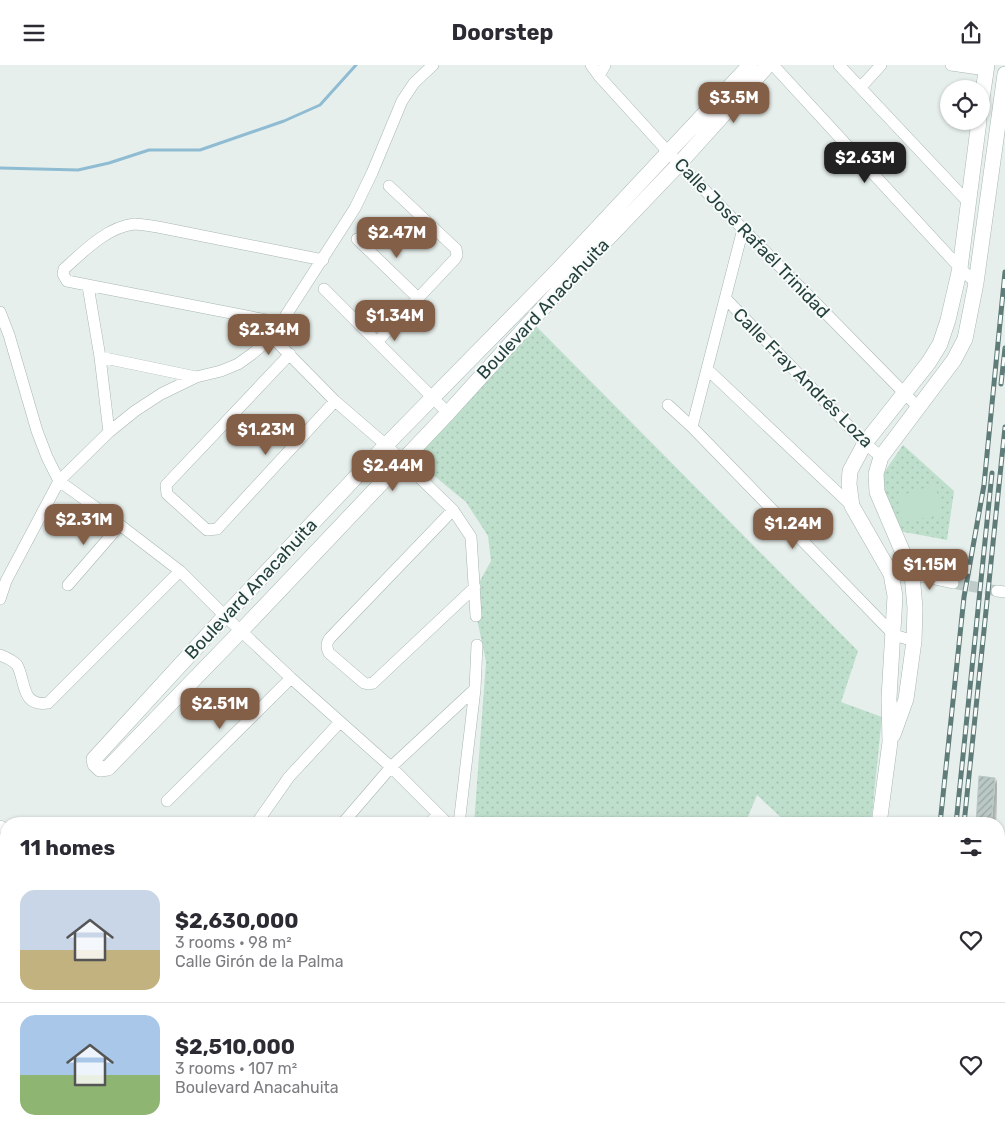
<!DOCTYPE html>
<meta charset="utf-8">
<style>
:root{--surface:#fff;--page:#f7f7f7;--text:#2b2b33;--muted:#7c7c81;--line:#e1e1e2;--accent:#845f48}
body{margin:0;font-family:Rubik,sans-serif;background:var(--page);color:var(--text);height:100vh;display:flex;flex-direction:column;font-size:19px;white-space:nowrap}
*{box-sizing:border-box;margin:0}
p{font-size:16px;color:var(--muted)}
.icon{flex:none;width:28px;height:28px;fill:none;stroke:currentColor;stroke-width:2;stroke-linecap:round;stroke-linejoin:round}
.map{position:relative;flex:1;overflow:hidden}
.sheet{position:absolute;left:0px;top:752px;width:1005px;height:321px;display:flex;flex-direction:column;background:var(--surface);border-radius:20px 20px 0 0;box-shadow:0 1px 4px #0004}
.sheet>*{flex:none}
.fabs{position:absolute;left:940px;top:15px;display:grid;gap:10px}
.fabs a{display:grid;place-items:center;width:50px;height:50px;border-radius:50%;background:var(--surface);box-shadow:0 1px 4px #0004;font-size:25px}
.price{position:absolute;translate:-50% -42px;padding:0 11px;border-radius:10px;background:var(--accent);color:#fff;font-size:16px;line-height:32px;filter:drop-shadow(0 1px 2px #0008)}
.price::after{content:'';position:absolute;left:50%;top:30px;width:15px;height:11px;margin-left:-8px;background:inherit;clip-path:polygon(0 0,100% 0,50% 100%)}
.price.current{background:#222;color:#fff}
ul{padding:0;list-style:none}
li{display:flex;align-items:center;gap:15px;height:125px;padding:0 20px}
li+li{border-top:1px solid var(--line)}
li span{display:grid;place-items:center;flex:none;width:140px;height:100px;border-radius:15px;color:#555}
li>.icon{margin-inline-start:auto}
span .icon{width:60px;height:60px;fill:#fffc;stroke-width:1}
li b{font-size:21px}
h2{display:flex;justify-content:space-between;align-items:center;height:60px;padding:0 20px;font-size:21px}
header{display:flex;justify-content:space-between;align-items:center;height:65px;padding:0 20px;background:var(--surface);font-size:22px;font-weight:700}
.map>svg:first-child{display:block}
</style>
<header><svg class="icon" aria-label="menu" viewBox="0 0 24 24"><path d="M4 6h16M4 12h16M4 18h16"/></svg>Doorstep<svg class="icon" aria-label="share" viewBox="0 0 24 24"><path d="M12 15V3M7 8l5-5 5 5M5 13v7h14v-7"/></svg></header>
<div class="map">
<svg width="1005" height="1073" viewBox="0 0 1005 1073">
<defs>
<pattern id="grass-dots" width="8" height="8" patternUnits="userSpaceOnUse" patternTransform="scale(1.25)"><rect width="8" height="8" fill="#bfdfcd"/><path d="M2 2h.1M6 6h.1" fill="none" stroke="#a4c1b1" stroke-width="1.8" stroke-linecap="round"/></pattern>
<pattern id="building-hatch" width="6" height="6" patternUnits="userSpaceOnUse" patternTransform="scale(1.25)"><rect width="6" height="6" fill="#bbc9c6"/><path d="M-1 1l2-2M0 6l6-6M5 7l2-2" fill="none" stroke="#98a5a2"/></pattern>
<filter id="shadow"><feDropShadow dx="3.5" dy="3.5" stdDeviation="1" flood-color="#0004"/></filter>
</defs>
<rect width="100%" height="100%" fill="#e6efec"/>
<!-- grass -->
<path fill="url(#grass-dots)" d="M534 259 858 586 841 637 882 652 871 759H788L757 730 745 759H474L486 597 472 530 491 496 488 471 466 437 404 386Z
M903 380 954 426 947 475 899 466 886 438 883 409Z"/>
<!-- pitch -->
<path fill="#bfdfcd" d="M935 420 943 449 902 457 899 431Z"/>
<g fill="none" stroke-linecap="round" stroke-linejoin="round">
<!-- stream -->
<path stroke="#8fbcd2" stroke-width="3" d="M0 103 78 105 109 98 149 85H200L284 56 320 40 356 0"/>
</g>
<!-- building -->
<path fill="url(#building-hatch)" stroke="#b8c8c4" filter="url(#shadow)" d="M979 711 995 713 991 759H976Z"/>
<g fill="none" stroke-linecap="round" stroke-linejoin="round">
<!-- minor-tunnel -->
<path stroke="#bfccc9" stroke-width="11" stroke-dasharray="11 5.5" stroke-linecap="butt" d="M953 518 997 526"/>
<defs>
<path id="minor" d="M591 0 599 11 679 99 918 342
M773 0 960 203 976 218
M839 0 968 137
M951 0 986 5
M599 11 605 0
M861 22 881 0
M357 174 418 233
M88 221 100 292 109 367
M324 224 448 348
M726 234 865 378 881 392
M0 247 9 270 37 366 47 392 59 416 120 460 180 506 225 551 291 613 391 702 448 759
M282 258 67 216 63 209 64 204C83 187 107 162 134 159 141 159 150 161 158 162L323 195
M272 272 335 336 386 380 453 445 471 472 476 551
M377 277 455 194 457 190 456 184 389 121
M290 289 166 420 167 429 207 465 217 464 335 336
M100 292 196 312
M707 304 852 441
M668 340 692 362 894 570 914 576
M692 362 743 164
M453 445 330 573C326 578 326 582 329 588L364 618 368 619 373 618 475 522
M912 509 953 518
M68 520 120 460
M997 526 1005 527
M0 534 6 516 59 416 109 367 135 346 161 329 196 312 221 306 238 299 252 289 272 272 355 143 372 108 402 36 414 18 433 0
M0 590C5 592 13 595 17 600 26 615 20 642 48 638L180 506
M167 736 291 613
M256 759 289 712 340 657
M342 759 391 702 475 624
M429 759 438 749
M459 759 475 624 477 580
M0 761 6 764
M999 905 1005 906
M0 983 6 985
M0 1007 6 1030
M15 1068 16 1073
M323 1068V1073
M638 1068 640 1073
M708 1068 710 1073
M780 1068 782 1073
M816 1068 821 1073
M990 1068 1005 1071
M553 1073 569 1068"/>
<path id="tertiary" d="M750 0 560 203 386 380 225 551 94 694 95 699 100 704 108 703 241 566 448 348 571 212 679 99 768 0
M981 40 987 0
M893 670 906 634 914 576 915 543 912 509 877 427 876 409 881 392 954 295 965 274 976 218 1005 9
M879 759 890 677 889 633 895 531 891 509 852 441 849 419 850 406 865 378 929 297 940 279 948 255 960 203 979 56
M841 1073 842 1068
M1002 1073 1005 1058"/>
</defs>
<!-- minor casing -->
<use href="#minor" stroke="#a8b7b4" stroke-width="12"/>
<!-- tertiary casing -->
<use href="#tertiary" stroke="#a8b7b4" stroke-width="16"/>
<!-- minor -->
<use href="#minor" stroke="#fff" stroke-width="11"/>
<!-- tertiary -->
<use href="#tertiary" stroke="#fff" stroke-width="15"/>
<defs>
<path id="rail" d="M1001 319 1005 283
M940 759 964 532 984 420 1005 207
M956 759 992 408
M964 759 1005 362
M908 1073V1068
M917 1073V1068
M924 1073 925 1068
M932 1073 933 1068"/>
</defs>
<!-- rail casing -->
<use href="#rail" stroke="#607c79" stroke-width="5"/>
<!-- rail -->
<use href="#rail" stroke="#f7fbf9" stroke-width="3" stroke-dasharray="9" stroke-linecap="butt"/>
</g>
<g text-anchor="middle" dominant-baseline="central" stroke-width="4" stroke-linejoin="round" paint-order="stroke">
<!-- street labels -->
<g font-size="18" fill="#25413e" stroke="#f7fbf9">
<text transform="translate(752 173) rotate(46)">Calle José Rafaél Trinidad</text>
<text transform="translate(543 244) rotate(-47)">Boulevard Anacahuita</text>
<text transform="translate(803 313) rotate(45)">Calle Fray Andrés Loza</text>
<text transform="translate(251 524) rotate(-47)">Boulevard Anacahuita</text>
</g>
</g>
</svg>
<div class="fabs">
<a><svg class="icon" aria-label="locate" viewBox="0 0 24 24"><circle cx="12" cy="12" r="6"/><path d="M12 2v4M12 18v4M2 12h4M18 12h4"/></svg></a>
</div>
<b class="price" style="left:734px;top:59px">$3.5M</b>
<b class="price current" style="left:865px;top:119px">$2.63M</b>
<b class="price" style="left:397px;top:194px">$2.47M</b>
<b class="price" style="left:395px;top:277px">$1.34M</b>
<b class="price" style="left:269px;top:291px">$2.34M</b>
<b class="price" style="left:266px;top:391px">$1.23M</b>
<b class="price" style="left:393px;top:427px">$2.44M</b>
<b class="price" style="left:84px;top:481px">$2.31M</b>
<b class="price" style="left:793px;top:485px">$1.24M</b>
<b class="price" style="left:930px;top:526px">$1.15M</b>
<b class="price" style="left:220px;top:665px">$2.51M</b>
<section class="sheet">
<h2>11 homes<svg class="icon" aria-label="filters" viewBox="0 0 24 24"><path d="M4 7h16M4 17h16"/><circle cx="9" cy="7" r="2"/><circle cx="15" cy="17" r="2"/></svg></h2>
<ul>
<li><span style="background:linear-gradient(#c9d6e8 60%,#c2b280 0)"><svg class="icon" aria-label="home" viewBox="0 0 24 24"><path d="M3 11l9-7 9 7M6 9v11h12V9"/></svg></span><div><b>$2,630,000</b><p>3 rooms · 98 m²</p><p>Calle Girón de la Palma</p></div><svg class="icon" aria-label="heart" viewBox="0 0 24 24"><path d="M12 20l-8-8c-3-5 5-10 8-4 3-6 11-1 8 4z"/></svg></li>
<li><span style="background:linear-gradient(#a9c7e8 60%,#8fb573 0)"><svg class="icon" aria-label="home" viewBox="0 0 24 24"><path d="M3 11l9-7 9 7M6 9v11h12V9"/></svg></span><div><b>$2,510,000</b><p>3 rooms · 107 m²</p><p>Boulevard Anacahuita</p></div><svg class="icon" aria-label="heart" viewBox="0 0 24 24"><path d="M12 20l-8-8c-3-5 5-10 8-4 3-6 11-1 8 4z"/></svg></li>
</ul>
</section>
</div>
